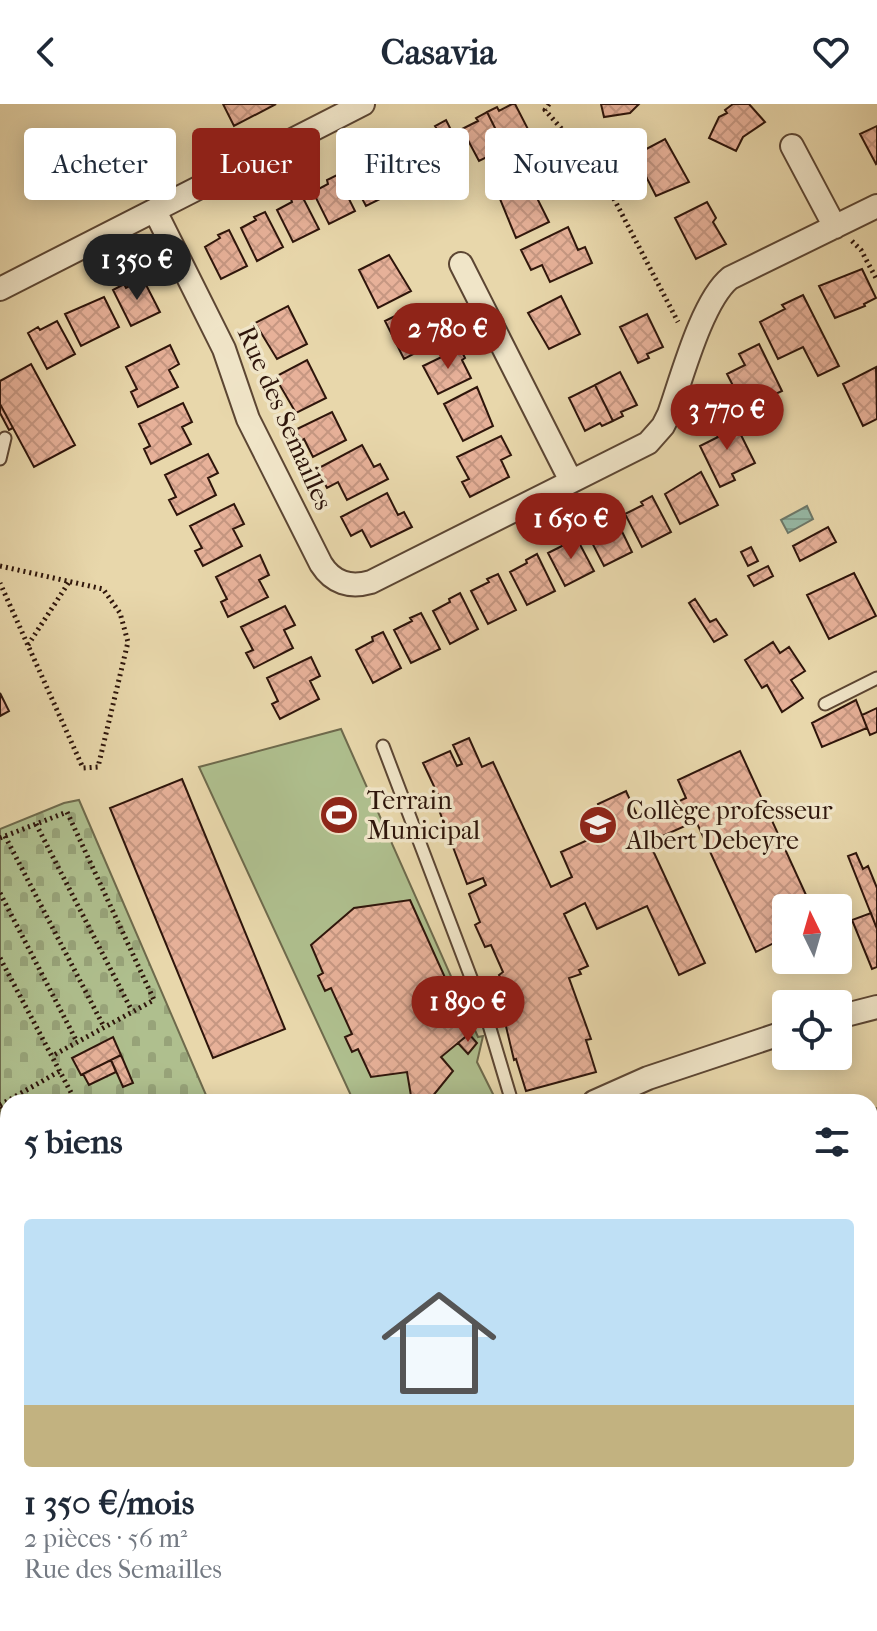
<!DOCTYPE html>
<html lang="fr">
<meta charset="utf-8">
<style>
:root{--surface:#fff;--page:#f2f2f3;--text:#1f2937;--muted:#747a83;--accent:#8f2418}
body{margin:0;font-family:"IM FELL French Canon",serif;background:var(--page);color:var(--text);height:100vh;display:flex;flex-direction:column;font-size:30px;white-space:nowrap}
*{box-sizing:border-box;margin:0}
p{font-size:26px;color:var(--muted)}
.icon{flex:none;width:44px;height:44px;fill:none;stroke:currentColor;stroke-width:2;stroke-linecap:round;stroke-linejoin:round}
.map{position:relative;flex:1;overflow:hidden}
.drawer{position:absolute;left:0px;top:990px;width:878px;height:538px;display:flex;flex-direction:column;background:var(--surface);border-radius:24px 24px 0 0;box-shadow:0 4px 20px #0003}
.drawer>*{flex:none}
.top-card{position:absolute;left:24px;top:24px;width:830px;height:72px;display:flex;gap:16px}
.needle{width:52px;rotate:355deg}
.buttons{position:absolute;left:772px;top:790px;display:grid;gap:16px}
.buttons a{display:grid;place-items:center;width:80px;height:80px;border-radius:8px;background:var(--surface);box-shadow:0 4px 20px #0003;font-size:40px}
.price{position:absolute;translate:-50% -68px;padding:0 18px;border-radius:28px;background:var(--accent);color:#fff;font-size:26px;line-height:52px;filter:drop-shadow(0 2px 4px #0008)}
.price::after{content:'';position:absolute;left:50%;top:48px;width:24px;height:18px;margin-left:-12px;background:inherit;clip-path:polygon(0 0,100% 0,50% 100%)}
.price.current{background:#222;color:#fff}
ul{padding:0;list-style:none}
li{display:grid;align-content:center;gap:16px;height:424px;padding:0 24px}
li span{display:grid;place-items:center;height:248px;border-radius:8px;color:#555}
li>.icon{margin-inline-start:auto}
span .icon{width:144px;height:144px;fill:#fffc;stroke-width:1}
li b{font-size:34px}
h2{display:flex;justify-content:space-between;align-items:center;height:96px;padding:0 24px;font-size:34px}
.chip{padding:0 28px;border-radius:8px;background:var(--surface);box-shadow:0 4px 20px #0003;font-size:28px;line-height:72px}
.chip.current{background:var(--accent);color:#fff}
header{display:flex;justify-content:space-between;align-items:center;height:104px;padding:0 24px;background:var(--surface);font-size:36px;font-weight:700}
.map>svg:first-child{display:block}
</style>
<header><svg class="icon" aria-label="back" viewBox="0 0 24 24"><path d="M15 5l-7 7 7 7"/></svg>Casavia<svg class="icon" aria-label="heart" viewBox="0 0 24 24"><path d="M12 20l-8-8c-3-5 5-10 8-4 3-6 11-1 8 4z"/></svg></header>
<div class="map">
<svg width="877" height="1527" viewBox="0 0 877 1527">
<defs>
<pattern id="cemetery-stones" width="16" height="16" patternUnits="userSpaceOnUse" patternTransform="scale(2)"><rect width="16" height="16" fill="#afbf8e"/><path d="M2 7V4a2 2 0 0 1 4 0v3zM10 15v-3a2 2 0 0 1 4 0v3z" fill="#97a379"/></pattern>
<pattern id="water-rules" width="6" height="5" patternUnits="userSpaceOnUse" patternTransform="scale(2)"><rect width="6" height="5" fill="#97baa7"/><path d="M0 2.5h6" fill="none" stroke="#829f8e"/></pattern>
<pattern id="building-cross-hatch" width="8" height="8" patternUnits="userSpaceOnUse" patternTransform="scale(2)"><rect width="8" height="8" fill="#e7b199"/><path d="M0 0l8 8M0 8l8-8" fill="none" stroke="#c69782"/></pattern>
</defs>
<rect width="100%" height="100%" fill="#e8d7ab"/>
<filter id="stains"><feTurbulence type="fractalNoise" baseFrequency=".0025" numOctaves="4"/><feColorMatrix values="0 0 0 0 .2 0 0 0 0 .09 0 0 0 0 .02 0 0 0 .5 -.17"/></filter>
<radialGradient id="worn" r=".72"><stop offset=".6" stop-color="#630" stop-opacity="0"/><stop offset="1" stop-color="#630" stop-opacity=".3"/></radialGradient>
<!-- green -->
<path fill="#afbf8e" stroke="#6e6a4c" stroke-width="2" d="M341 625 478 933 483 932 477 958 497 998H354L199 663Z
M877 1004V1479L870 1486V1006Z
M597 1520H832L824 1527H606Z"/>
<!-- cemetery -->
<path fill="url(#cemetery-stones)" stroke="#6e6a4c" stroke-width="2" d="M79 696 209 998H8V1337L0 1342V725L64 699Z"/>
<!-- water -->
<path fill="url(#water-rules)" stroke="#6d7869" stroke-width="2" d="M807 402 813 415 788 429 781 416Z
M877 1479V1527H824L832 1520H870V1486Z"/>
<!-- building -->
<path fill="url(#building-cross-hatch)" stroke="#2e150b" stroke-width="2" d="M223 0H276L234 22Z
M512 0H515L531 31 505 44 487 8 497 3 499 7Z
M601 0H639L630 9 604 13Z
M733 0H749L765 18 743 33 736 47 709 34 719 13 727 9 725 6Z
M487 8 505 44 479 57 462 25 478 17 476 14Z
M446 16 464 52 438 65 421 33 437 25 435 22Z
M877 22V59L876 60 860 30Z
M410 35 428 70 402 84 385 51 401 44 399 40Z
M665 35 689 78 656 92 635 51Z
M373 53 392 89 366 102 349 70 365 62 363 58Z
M337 71 355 107 329 120 313 88 328 80 327 76Z
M530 80 549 118 516 134 500 95Z
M301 90 319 125 293 138 277 106 292 98 291 95Z
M707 98 716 114 713 118 726 140 696 155 675 114Z
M265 108 283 143 257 157 241 124 256 116 254 113Z
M568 123 578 146 585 143 592 159 550 178 542 161 531 166 521 146Z
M229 126 247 162 221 175 205 143 220 134 218 131Z
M389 151 411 187 378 204 359 166Z
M862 165 876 194 864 200 865 202 835 214 819 182Z
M143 175 160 208 131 222 113 186 124 180 126 184Z
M803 191 839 262 818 272 803 243 778 255 760 218 785 205 782 201Z
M561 192 580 230 549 245 528 209Z
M104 193 119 223 81 242 65 210Z
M288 202 307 240 277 255 255 219Z
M415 202 436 238 404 255 385 217Z
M647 210 663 243 647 250 649 254 638 259 620 223Z
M57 217 75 250 47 265 28 229 38 223 40 226Z
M759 240 782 287 760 297 763 304 748 311 727 270 745 261 739 250Z
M170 241 179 260 169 266 178 283 138 303 131 288 137 285 126 263Z
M460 244 465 254 462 256 471 274 438 290 423 262Z
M307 256 326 294 296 309 275 273Z
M31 260 75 341 34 363 0 300V277Z
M876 263 877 315 863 322 843 280Z
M620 268 637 301 621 308 623 312 613 317 595 281Z
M595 281 613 317 602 322 600 319 585 327 569 294Z
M477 283 493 322 463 337 444 300Z
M183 299 192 318 182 323 191 340 151 360 144 345 150 342 139 320Z
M0 300 13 324 9 326 0 309Z
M332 308 346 336 313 353 304 335 301 337 295 326Z
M732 313 755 359 732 370 735 376 720 383 700 342 718 333 712 322Z
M501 332 511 351 501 356 509 373 470 393 462 378 469 375 457 353Z
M362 341 374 363 380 360 388 375 347 396 338 378 327 384 317 365Z
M208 350 218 369 208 374 216 391 177 411 169 396 176 393 165 371Z
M701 368 718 401 680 420 665 390Z
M387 389 398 411 404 408 412 423 371 443 362 426 351 432 341 413Z
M652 392 671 428 642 443 625 410 643 401 641 398Z
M234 400 244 420 233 425 242 442 203 462 195 447 202 444 190 422Z
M614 411 632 448 604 462 587 429 605 420 603 417Z
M828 423 836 438 800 457 793 442Z
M575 431 594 467 565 482 548 449 566 440 564 436Z
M751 443 758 457 748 462 741 448Z
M537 450 555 487 527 501 510 468 527 459 526 456Z
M260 451 269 471 259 476 268 493 228 513 221 498 227 495 216 473Z
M768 462 773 472 754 482 748 472Z
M854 469 876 512 829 535 807 491Z
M498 470 516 506 488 520 471 487 489 478 487 475Z
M460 489 478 525 450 540 433 507 450 498 449 495Z
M695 495 710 518 716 515 727 531 714 538 689 499Z
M285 502 295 521 284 526 293 544 254 564 246 549 253 546 241 523Z
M421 509 440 545 411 559 394 526 412 517 410 514Z
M383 528 401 564 373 579 356 546 373 537 372 533Z
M773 538 780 549 789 543 805 567 791 576 803 594 782 608 767 581 762 584 745 556Z
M311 553 320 572 310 577 319 595 280 615 272 600 278 597 267 574Z
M0 589 9 607 0 612Z
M856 596 867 624 822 643 812 619Z
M877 604V628L870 631 862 611Z
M469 634 482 663 493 658 551 783 572 773 561 748 610 726 598 700 626 687 639 716 686 694 678 676 740 647 812 804H786V833L756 848 696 717 649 738 705 859 679 871 647 802 597 825 585 799 564 810 588 862 579 866 581 870 569 874 591 935 586 936 596 968 526 987 516 955 514 956 499 893 512 888 510 882 505 884 499 871 503 868 491 841 485 843 475 821 480 818 469 790 486 781 483 774 467 780 436 698 440 695 423 659 450 647 457 662 462 660 453 641Z
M182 675 285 925 213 954 110 704Z
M856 749 863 765 868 762 877 784V825L848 752Z
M410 796 470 929 441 953 453 967 428 998H412L407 968 371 973 358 945 352 948 345 933 352 930 331 884 325 887 318 872 323 869 311 841 354 804Z
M871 809 877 825V863L872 865 852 816Z
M469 930 477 939 468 950 458 939Z
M113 933 121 951 81 971 72 954Z
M121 951 133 979 123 983 111 956Z
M111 956 116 968 89 981 83 970Z
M9 1520H41L43 1523 37 1527H14Z
M204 1520H238L240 1524 236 1527H209Z
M327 1520H357L347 1527H332Z
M357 1520H375L380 1527H347Z"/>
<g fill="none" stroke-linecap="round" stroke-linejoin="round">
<defs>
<path id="service" d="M0 355 5 334
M825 600 877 574
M383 642 489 921 512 998"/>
<path id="minor" d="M792 42 835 123
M155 107 224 245 248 315 321 460C333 479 350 484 371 478L648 339 663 322 669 310C682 273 702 197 730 174L877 102
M461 160 571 377
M0 185 363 0
M838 913 877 903
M594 998 648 974 786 928
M0 1374 8 1369
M870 1463 877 1457
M0 1473 8 1468
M285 1520 290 1527
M576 1520 585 1527
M524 1527 527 1520
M800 1527 808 1520"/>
</defs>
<!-- service casing -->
<use href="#service" stroke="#5c4633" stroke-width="15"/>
<!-- minor casing -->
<use href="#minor" stroke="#5c4633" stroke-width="26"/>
<!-- path -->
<path stroke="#2e150b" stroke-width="5" stroke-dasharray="2 4" stroke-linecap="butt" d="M549 0 545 6 600 68 678 218
M852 137 861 146 877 176
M0 462 103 485 120 509 128 538 98 663 83 664 0 479
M28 541 69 478
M36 720 132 907
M5 732 104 923
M0 734 67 708 154 896 52 952
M0 789 77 938
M0 854 76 998
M0 1001 60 967
M0 1003 8 1018
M0 1064 8 1079
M0 1223 8 1238
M0 1313 8 1308"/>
<!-- service -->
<use href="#service" stroke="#f0e5c8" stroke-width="11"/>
<!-- minor -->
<use href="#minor" stroke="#f0e5c8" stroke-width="22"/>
</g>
<!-- icons -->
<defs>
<symbol id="stadium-disc" viewBox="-11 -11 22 22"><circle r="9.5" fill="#8f2418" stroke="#f0e5c8"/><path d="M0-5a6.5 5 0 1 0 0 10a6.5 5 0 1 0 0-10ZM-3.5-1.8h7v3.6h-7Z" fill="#fff"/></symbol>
<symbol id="school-disc" viewBox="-11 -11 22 22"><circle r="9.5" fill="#8f2418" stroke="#f0e5c8"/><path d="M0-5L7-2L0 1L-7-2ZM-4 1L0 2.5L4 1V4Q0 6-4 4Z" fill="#fff"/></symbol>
</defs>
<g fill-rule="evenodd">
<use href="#stadium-disc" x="317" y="689" width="44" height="44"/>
<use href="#school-disc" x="576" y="699" width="44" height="44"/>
</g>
<g text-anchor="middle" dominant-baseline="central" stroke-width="7" stroke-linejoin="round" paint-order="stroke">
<!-- street labels -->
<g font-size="26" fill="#2e150b" stroke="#f0e5c8">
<text transform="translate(285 314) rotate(66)">Rue des Semailles</text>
</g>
<!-- poi labels -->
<g font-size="26" fill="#2e150b" stroke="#f0e5c8" text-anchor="start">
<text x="367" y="696">Terrain<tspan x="367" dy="30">Municipal</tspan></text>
<text x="626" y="706">Collège professeur<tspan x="626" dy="30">Albert Debeyre</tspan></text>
</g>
</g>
<rect width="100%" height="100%" filter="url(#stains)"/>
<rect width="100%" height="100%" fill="url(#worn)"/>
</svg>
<div class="buttons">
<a><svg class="needle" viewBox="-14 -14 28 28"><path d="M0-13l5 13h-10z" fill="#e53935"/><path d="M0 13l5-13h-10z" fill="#747a83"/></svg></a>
<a><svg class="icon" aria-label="locate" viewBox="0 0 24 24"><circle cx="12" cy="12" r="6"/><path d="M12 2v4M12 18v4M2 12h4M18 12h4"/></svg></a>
</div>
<b class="price current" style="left:137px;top:198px">1 350 €</b>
<b class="price" style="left:448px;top:267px">2 780 €</b>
<b class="price" style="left:727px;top:348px">3 770 €</b>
<b class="price" style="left:571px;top:457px">1 650 €</b>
<b class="price" style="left:468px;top:940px">1 890 €</b>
<div class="top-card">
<a class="chip">Acheter</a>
<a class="chip current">Louer</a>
<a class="chip">Filtres</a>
<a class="chip">Nouveau</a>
</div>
<section class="drawer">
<h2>5 biens<svg class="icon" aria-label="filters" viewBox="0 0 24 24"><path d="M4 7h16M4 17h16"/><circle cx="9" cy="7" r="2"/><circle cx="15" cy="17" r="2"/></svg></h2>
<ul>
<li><span style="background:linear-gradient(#bfe0f5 75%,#c2b280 0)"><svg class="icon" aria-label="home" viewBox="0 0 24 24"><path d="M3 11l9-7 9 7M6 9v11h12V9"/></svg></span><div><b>1 350 €/mois</b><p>2 pièces · 56 m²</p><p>Rue des Semailles</p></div></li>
</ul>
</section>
</div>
